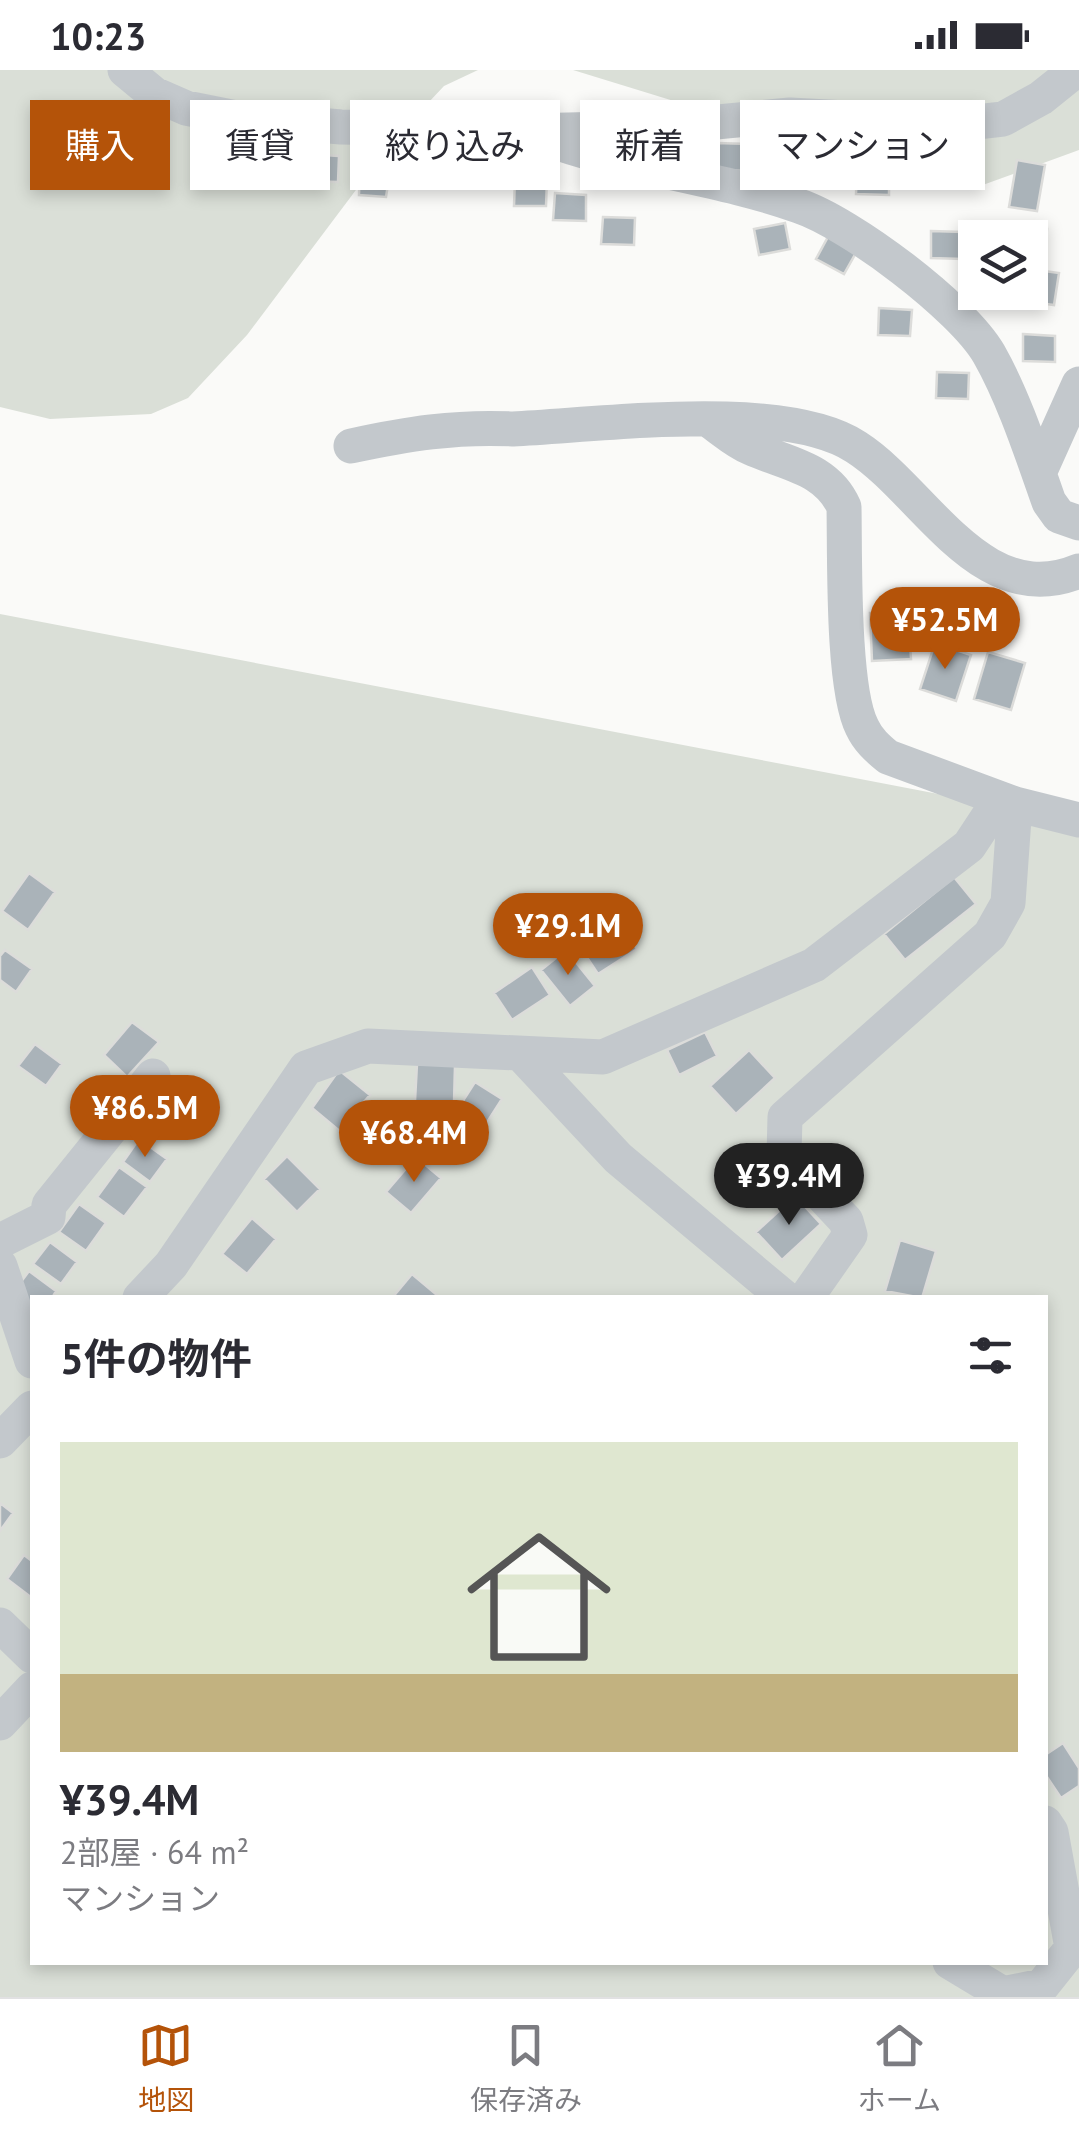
<!DOCTYPE html>
<html lang="ja">
<meta charset="utf-8">
<style>
:root{--surface:#fff;--page:#f2f2f3;--text:#2b2b33;--muted:#7c7c81;--line:#e1e1e2;--accent:#b45309}
body{margin:0;font-family:"PT Sans","Noto Sans JP",sans-serif;background:var(--page);color:var(--text);height:100vh;display:flex;flex-direction:column;font-size:38px;white-space:nowrap}
*{box-sizing:border-box;margin:0}
p{font-size:32px;color:var(--muted)}
.icon{flex:none;width:55px;height:55px;fill:none;stroke:currentColor;stroke-width:2;stroke-linecap:round;stroke-linejoin:round}
.map{position:relative;flex:1;overflow:hidden}
.drawer{position:absolute;left:30px;top:1225px;width:1018px;height:670px;display:flex;flex-direction:column;background:var(--surface);border-radius:0px;box-shadow:0 5px 15px #0003}
.drawer>*{flex:none}
.banner{position:absolute;left:30px;top:30px;width:1020px;height:90px;display:flex;gap:20px}
.fabs{position:absolute;left:958px;top:150px;display:grid;gap:20px}
.fabs a{display:grid;place-items:center;width:90px;height:90px;border-radius:0px;background:var(--surface);box-shadow:0 5px 15px #0003;font-size:50px}
.price{position:absolute;translate:-50% -85px;padding:0 22px;border-radius:35px;background:var(--accent);color:#fff;font-size:32px;line-height:65px;filter:drop-shadow(0 2px 5px #0008)}
.price::after{content:'';position:absolute;left:50%;top:60px;width:30px;height:22px;margin-left:-15px;background:inherit;clip-path:polygon(0 0,100% 0,50% 100%)}
.price.selected{background:#222;color:#fff}
ul{padding:0;list-style:none}
li{display:grid;align-content:center;gap:20px;height:530px;padding:0 30px}
li span{display:grid;place-items:center;height:310px;border-radius:0px;color:#555}
li>.icon{margin-inline-start:auto}
span .icon{width:180px;height:180px;fill:#fffc;stroke-width:1}
li b{font-size:42px}
h2{display:flex;justify-content:space-between;align-items:center;height:120px;padding:0 30px;font-size:42px}
.pill{padding:0 35px;border-radius:0px;background:var(--surface);box-shadow:0 5px 15px #0003;font-size:35px;line-height:90px}
.pill.selected{background:var(--accent);color:#fff}
.status{display:flex;justify-content:space-between;align-items:center;height:70px;padding:0 50px;background:var(--surface);direction:ltr}
.status svg{height:28px;fill:currentColor}
.tabs{display:flex;justify-content:space-around;align-items:center;height:140px;border-top:2px solid var(--line);background:var(--surface);font-size:28px;color:var(--muted)}
.tabs a{display:grid;justify-items:center;gap:5px}
.tabs .selected{color:var(--accent)}
.map>svg:first-child{display:block}
</style>
<div class="status"><b>10:23</b><svg viewBox="0 0 49 12"><path d="M0 12V9h3v3zM5 12V6h3v6zM10 12V3h3v9zM15 12V0h3v12zM26 1h20v11H26zM47 4h2v5h-2z"/></svg></div>
<div class="map">
<svg width="1079" height="1927" viewBox="0 0 1079 1927">
<rect width="100%" height="100%" fill="#fafaf8"/>
<!-- green -->
<path fill="#dadfd7" fill-rule="evenodd" d="M0 0H478L444 16 395 68 247 265 188 328 151 344 50 349 0 337Z
M573 0H1079V80L980 116 849 85Z
M0 544 1079 751V1927H0ZM32 1228H1045V1892H32Z"/>
<!-- building -->
<path fill="#aab3b9" stroke="#dcdcda" stroke-width="2.5" d="M131 39 159 54 147 78 118 63Z
M717 73 749 74 748 101 716 100Z
M203 74 235 75V101H203Z
M255 77 288 78 286 105 255 104Z
M360 83 393 84 386 127 359 125Z
M307 84 339 86 338 112 306 111Z
M477 89 509 90 508 117 476 116Z
M1017 90 1045 95 1037 141 1009 137Z
M857 97 889 98V125L856 124Z
M515 109 547 110 546 136H514Z
M555 123 586 125V151L553 150Z
M603 147 635 148 634 175 601 174Z
M785 153 790 179 759 185 754 159Z
M1000 156 1047 159 1045 188 1030 187V168H999Z
M931 161 964 162 963 189 931 188Z
M829 165 857 181 844 204 816 189Z
M1030 199 1059 203 1054 235 1009 229 1010 222H1030Z
M879 238 912 240 910 266 878 265Z
M1023 264 1055 266V292L1023 291Z
M937 302 969 303 968 329 936 328Z
M908 541 911 589 872 591 870 543Z
M935 573 971 585 956 631 920 619Z
M988 582 1025 593 1011 640 974 629Z
M29 803 55 822 28 860 2 841Z
M954 807 976 834 905 890 884 864Z
M619 852 637 879 598 904 580 877Z
M5 880 32 899 16 922 0 910V886Z
M566 880 595 916 570 936 541 900Z
M532 897 550 925 512 950 494 923Z
M132 952 159 972 127 1007 104 985Z
M705 962 717 986 679 1005 667 980Z
M35 974 62 994 46 1016 18 996Z
M749 980 775 1008 736 1044 710 1016Z
M417 994 455 995 454 1033 415 1031Z
M339 1000 370 1025 356 1041 364 1053 348 1068 312 1038Z
M178 1008 206 1027 179 1066 152 1048Z
M475 1012 502 1029 477 1068 450 1051Z
M391 1040 416 1061 386 1096 361 1075Z
M139 1069 167 1089 150 1112 123 1092Z
M287 1086 320 1119 297 1142 264 1109Z
M416 1087 441 1108 411 1143 386 1122Z
M119 1097 147 1117 124 1147 97 1127Z
M795 1126 821 1154 782 1190 756 1162Z
M79 1134 106 1153 86 1181 59 1162Z
M252 1148 276 1169 247 1204 222 1184Z
M900 1170 936 1181 922 1228 885 1221Z
M50 1172 77 1192 61 1214 33 1194Z
M29 1201 56 1221 52 1228H32V1238L12 1224Z
M412 1204 437 1225 434 1228H392Z
M0 1433 13 1443 0 1461Z
M24 1485 32 1491V1528L7 1509Z
M1063 1673 1079 1698V1716L1061 1728 1045 1704V1685Z"/>
<g fill="none" stroke-linecap="round" stroke-linejoin="round">
<!-- minor -->
<path stroke="#c3c8cc" stroke-width="35" d="M125 0 154 24 186 38 236 48 341 57 524 61 654 58 790 45 959 54 1003 49 1041 28 1076 0
M541 67C625 99 715 106 799 136 850 153 962 237 989 284 1014 328 1032 384 1049 432L1059 446 1079 453
M710 351C723 360 736 372 751 378 787 394 827 398 844 437 845 486 842 618 862 657 868 670 877 678 888 687L1015 734 1079 750
M351 376C406 364 456 356 513 359 602 355 784 330 856 377 925 421 981 542 1079 501
M1039 403 1079 314
M522 985 618 1088 785 1228
M0 1171 48 1147 49 1135 153 1006
M0 1196 32 1291
M140 1228 171 1195 306 998 368 976 603 987 814 895 969 776 1000 729
M806 1228 850 1165 846 1151 784 1085 785 1047 990 865 1008 833 1015 734
M0 1371 32 1338
M0 1555 32 1586
M0 1653 32 1619
M950 1892 1003 1924 1042 1916 1072 1878 1051 1762 1045 1753"/>
</g>
</svg>
<div class="fabs">
<a><svg class="icon" aria-label="layers" viewBox="0 0 24 24"><path d="M12 4l9 5-9 5-9-5zM3 14l9 5 9-5"/></svg></a>
</div>
<b class="price" style="left:945px;top:602px">¥52.5M</b>
<b class="price" style="left:568px;top:908px">¥29.1M</b>
<b class="price" style="left:145px;top:1090px">¥86.5M</b>
<b class="price" style="left:414px;top:1115px">¥68.4M</b>
<b class="price selected" style="left:789px;top:1158px">¥39.4M</b>
<div class="banner">
<a class="pill selected">購入</a>
<a class="pill">賃貸</a>
<a class="pill">絞り込み</a>
<a class="pill">新着</a>
<a class="pill">マンション</a>
</div>
<section class="drawer">
<h2>5件の物件<svg class="icon" aria-label="filters" viewBox="0 0 24 24"><path d="M4 7h16M4 17h16"/><circle cx="9" cy="7" r="2"/><circle cx="15" cy="17" r="2"/></svg></h2>
<ul>
<li><span style="background:linear-gradient(#dfe7d0 75%,#c2b280 0)"><svg class="icon" aria-label="home" viewBox="0 0 24 24"><path d="M3 11l9-7 9 7M6 9v11h12V9"/></svg></span><div><b>¥39.4M</b><p>2部屋 · 64 m²</p><p>マンション</p></div></li>
</ul>
</section>
</div>
<nav class="tabs">
<a class="selected"><svg class="icon" aria-label="map" viewBox="0 0 24 24"><path d="M3 6l6-2 6 2 6-2v14l-6 2-6-2-6 2zM9 4v14M15 6v14"/></svg>地図</a>
<a><svg class="icon" aria-label="saved" viewBox="0 0 24 24"><path d="M7 4h10v16l-5-4-5 4z"/></svg>保存済み</a>
<a><svg class="icon" aria-label="home" viewBox="0 0 24 24"><path d="M3 11l9-7 9 7M6 9v11h12V9"/></svg>ホーム</a>
</nav>
